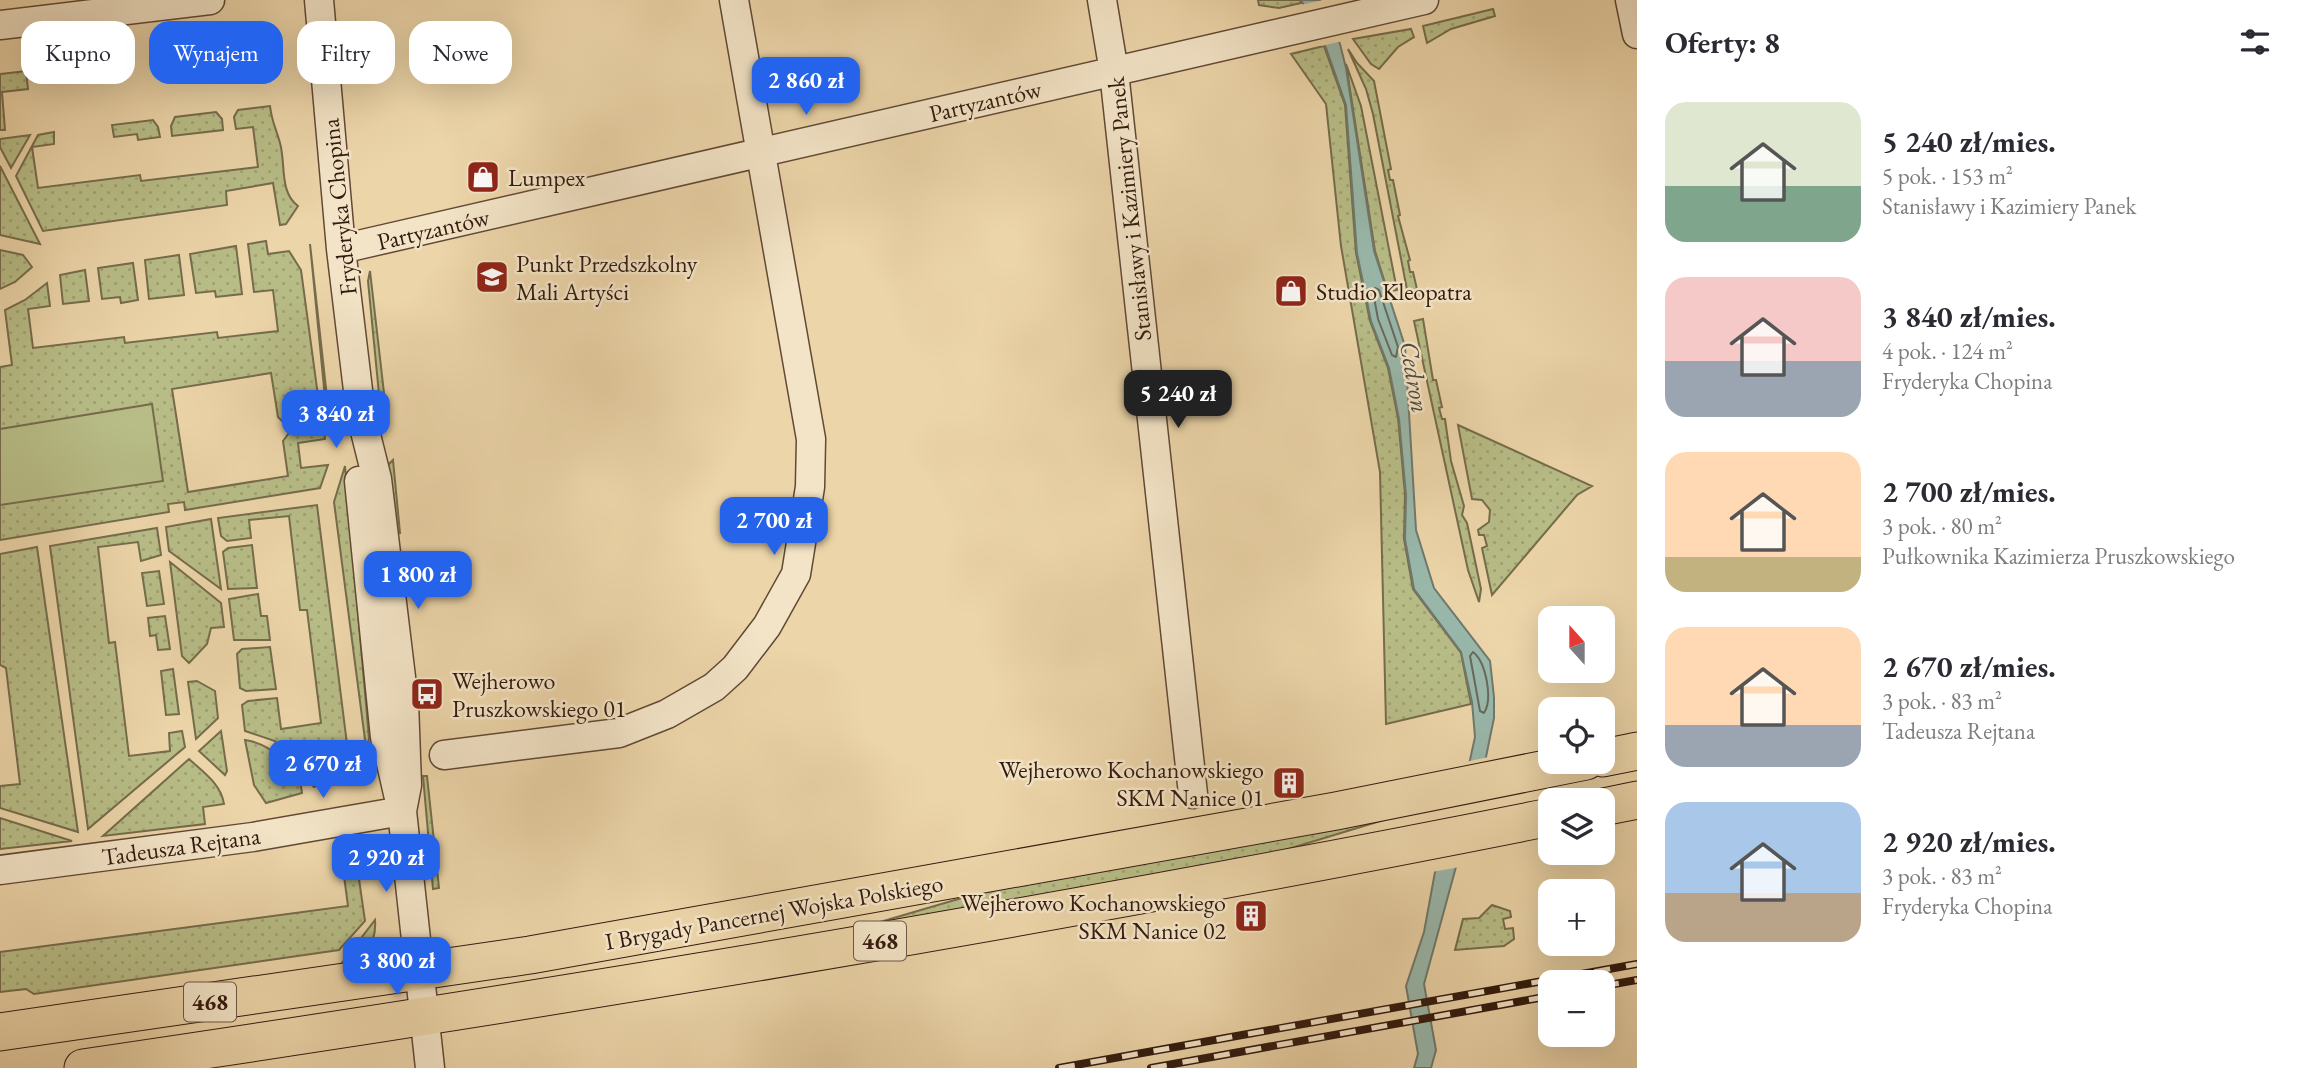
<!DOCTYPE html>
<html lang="pl">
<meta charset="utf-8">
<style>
:root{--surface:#fff;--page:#f7f7f7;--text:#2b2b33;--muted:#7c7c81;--accent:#2563eb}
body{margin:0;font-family:"EB Garamond",serif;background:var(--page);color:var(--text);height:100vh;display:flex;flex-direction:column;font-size:26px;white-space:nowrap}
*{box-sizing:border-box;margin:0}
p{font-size:23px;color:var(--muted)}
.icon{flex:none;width:38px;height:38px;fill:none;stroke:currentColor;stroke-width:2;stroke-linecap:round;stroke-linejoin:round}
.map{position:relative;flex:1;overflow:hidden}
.drawer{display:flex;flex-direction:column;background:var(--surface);width:665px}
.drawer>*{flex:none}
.guide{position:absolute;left:21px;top:21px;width:665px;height:63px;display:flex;gap:14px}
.needle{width:46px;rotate:339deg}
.controls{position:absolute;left:1538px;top:606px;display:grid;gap:14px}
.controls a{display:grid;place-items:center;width:77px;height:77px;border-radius:14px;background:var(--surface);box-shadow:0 7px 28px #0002;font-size:35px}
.price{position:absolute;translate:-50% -60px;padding:0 16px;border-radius:14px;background:var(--accent);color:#fff;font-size:23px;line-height:46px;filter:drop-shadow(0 2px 4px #0008)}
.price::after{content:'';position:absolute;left:50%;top:42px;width:21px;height:16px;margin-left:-10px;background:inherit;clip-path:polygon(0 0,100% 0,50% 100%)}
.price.active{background:#222;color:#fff}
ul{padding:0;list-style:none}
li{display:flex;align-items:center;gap:21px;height:175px;padding:0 28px}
li span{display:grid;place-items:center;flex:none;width:196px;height:140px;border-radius:21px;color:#555}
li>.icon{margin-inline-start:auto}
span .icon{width:84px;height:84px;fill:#fffc;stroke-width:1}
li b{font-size:30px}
h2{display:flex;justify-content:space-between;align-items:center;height:84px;padding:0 28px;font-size:30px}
.tag{padding:0 24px;border-radius:21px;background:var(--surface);box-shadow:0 7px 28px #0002;font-size:24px;line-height:63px}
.tag.active{background:var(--accent);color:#fff}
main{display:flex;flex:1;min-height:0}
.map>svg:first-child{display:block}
</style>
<main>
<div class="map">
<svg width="1637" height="1068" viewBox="0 0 1637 1068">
<defs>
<pattern id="green-dots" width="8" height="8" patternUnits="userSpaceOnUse" patternTransform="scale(1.75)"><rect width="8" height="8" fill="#b8bd87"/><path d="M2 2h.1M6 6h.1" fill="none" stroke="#9fa273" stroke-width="1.8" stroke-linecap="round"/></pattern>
</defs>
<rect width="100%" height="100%" fill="#ecd5a9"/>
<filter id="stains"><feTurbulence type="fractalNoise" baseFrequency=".00286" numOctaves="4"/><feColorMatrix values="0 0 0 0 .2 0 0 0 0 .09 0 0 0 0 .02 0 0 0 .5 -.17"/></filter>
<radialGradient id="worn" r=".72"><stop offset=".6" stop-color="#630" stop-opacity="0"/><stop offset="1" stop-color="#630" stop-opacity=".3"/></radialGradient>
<!-- green -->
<path fill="url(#green-dots)" stroke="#766c4b" stroke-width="2" d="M1258 0H1300L1301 3 1279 8 1259 5Z
M1493 9 1495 16 1451 29 1427 43 1423 26Z
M109 23 112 51H108L105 32H85L86 27Z
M1411 29 1414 37 1398 47 1379 69 1371 64 1353 39Z
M1324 46 1345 105 1356 253 1370 321 1388 368 1398 418 1405 494 1404 539 1413 589 1461 653 1471 704 1386 724 1380 472 1341 246 1326 104 1291 54Z
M1348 49 1357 63 1374 81 1391 169 1388 170 1390 180H1393L1400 215 1398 216 1410 260 1408 261 1410 272H1413L1419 298 1409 300 1373 114 1366 89Z
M1346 64 1361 106 1397 290 1391 291 1392 296H1389L1375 251Z
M26 71 28 89 2 92 5 130H0V74Z
M270 106C272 123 276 128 280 143 286 164 279 192 298 206L286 224 280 225 273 183 226 191 227 205 43 231 16 176 38 135 54 132V144L32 147 38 188 140 175 141 181 258 167 253 127 236 129 234 117 238 110Z
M216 112 222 119 223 130 172 136 171 126 175 117Z
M153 120 158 127 160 137 138 140 137 134 114 137 112 125Z
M30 135 11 168 0 147V139Z
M0 166 40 244 0 235Z
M266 241 268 254 289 251 301 270 321 418 282 421 278 417 271 373 172 389 188 492 288 476 283 441 289 433 324 428 325 439 298 443 301 468 328 465 320 488 185 510 184 502 168 504 169 512 0 540V367L12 365 5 310 25 300 47 283 50 306 28 309 33 348 124 337 125 343 217 332 218 338 278 331 273 290 254 292 248 244Z
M310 244 329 415 326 408Z
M236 246 242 294 216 297 215 291 196 293 190 254Z
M0 250 23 255 32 267 15 282 0 289Z
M179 255 184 295 149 299 145 260Z
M133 263 138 300 121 303 120 297 102 299 98 268Z
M85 270 89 301 63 304 60 275Z
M370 271 384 393 379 394 368 281Z
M1423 319 1433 380H1436L1442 407 1439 408 1442 419H1445L1451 461 1464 506 1462 515 1467 523 1481 589 1479 602 1468 570 1414 321Z
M1458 425 1592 486 1577 495 1492 595 1482 548 1487 546 1484 535H1479L1478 530 1489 522 1490 510 1482 500 1472 499Z
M393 460 400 533H399L394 530 388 465Z
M345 466 369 738 367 755 334 502Z
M317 505 348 752 338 772 314 787 275 741 245 731 242 705 248 701 277 698 281 729 321 723 307 610H300L289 516 249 520 251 538 227 541 221 536 218 518Z
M211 519 221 589 169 551 166 527Z
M157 528 161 555 141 561 138 542 98 547 109 643 115 642 129 756 170 751 169 733 182 731 185 747 88 829 50 546Z
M252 545 257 588 228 589 223 552 228 548Z
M37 547 78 832 0 808V786L20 784 6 668 0 665V554Z
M170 562 221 603 224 627 211 628 207 644 189 663 182 656Z
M159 571 164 604 147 606 142 573Z
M258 594 261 616H267L270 640H234L229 599Z
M165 616 170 649 158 650 156 635 150 636 148 618Z
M270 647 276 689 246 691 240 688 237 654 242 649Z
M173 669 179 714 166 715 161 671Z
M197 681 215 691 218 718 196 739 188 682Z
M221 731 227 771 225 775 199 751Z
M245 740C268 743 301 768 302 793L266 803 254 785Z
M189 759C203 772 221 784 224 804L203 807 205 824 103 836Z
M423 776H427L439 888 433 889Z
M0 818 72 841 0 849Z
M1387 819 1275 853 863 927 1006 885Z
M342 861 359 879 365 921 339 950 34 994 26 989 0 992V952L348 906Z
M1492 905 1510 911 1511 917 1503 919 1505 929 1513 928 1514 939 1504 946 1455 950 1463 919 1479 918Z
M375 920C377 944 364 959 343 969L342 963Z"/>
<!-- pitch -->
<path fill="#b8bd87" stroke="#766c4b" stroke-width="2" d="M152 404 163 481 0 505V429Z"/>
<!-- water -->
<path fill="#99b8ab" stroke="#70796d" stroke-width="2" d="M1301 0H1320L1340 44 1346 68 1374 251 1405 346 1416 530 1434 588 1490 661 1494 697V718L1486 757 1424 984 1436 1050 1431 1068H1414L1418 1054 1406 986 1424 932 1435 872 1470 760 1475 737 1472 702 1461 652 1414 589 1405 539 1406 495 1399 419 1389 368 1371 321 1357 253 1346 105 1326 48Z"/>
<!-- pier -->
<path fill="#ecd5a9" d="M1324 0 1343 41 1321 46 1300 5Z
M1489 757 1460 867 1432 872 1465 762Z"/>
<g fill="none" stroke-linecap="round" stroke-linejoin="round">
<!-- shore -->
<path stroke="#66695d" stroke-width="2" d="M1375 288 1379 290 1398 347 1396 357 1392 355 1378 319 1373 292Z
M1473 652C1486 662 1493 699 1484 713L1480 711 1470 656Z"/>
<defs>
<path id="minor" d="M319 0 341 249 361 415 377 479 404 702 407 785 402 811
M1102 0 1114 72 1193 794
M1630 0 1637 34
M0 25 210 0
M341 249 1424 0
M359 481 385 737 402 811 430 1068
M444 755 619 733 667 714 714 687 735 668 767 626 796 574 810 487 811 439 734 0
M0 870 253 837 402 811"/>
<path id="major" d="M1603 758 1637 751
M1603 807 1637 800
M0 1032 530 955 1336 811 1586 761
M83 1068C574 996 1064 914 1550 817"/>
</defs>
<!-- minor casing -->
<use href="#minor" stroke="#614936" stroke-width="31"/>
<!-- major casing -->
<use href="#major" stroke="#331a0f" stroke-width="39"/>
<!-- minor -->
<use href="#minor" stroke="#f3e4c7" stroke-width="28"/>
<!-- major -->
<use href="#major" stroke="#ecd5a9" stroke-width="37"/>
<defs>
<path id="rail" d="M1603 986 1637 980
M1059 1068 1637 964
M1151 1068 1550 996"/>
</defs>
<!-- rail casing -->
<use href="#rail" stroke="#331a0f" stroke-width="8"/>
<!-- rail -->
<use href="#rail" stroke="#f3e4c7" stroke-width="5" stroke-dasharray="16" stroke-linecap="butt"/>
</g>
<!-- icons -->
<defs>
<symbol id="shop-square" viewBox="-11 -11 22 22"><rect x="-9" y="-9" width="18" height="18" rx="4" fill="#8f2418" stroke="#f3e4c7"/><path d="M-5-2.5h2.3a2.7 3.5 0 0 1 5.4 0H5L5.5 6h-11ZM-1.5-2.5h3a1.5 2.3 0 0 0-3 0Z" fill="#fff"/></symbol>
<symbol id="school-square" viewBox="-11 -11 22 22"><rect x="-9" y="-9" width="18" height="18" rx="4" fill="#8f2418" stroke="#f3e4c7"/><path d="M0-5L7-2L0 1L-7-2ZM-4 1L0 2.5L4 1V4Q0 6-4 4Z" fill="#fff"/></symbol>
<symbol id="bus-square" viewBox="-11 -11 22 22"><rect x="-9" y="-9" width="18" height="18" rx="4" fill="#8f2418" stroke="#f3e4c7"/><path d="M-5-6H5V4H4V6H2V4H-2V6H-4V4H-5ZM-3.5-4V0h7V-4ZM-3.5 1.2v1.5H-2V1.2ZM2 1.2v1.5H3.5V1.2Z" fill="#fff"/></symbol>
<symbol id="building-square" viewBox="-11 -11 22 22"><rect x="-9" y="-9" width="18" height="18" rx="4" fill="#8f2418" stroke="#f3e4c7"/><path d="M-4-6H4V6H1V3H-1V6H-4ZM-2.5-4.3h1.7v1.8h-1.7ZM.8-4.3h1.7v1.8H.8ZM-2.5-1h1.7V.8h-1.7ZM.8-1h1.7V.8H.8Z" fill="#fff"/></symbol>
</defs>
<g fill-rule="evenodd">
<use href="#shop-square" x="464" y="158" width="38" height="38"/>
<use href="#school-square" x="473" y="258" width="38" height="38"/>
<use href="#shop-square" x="1272" y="272" width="38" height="38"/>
<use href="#bus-square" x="408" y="675" width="38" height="38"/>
<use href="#building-square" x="1270" y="764" width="38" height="38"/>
<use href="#building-square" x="1232" y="897" width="38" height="38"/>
</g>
<g text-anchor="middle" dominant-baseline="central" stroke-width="5" stroke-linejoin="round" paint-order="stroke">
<!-- shield labels -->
<g fill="#f3e4c7" stroke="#6d5746" stroke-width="2">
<rect x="854" y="921.5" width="52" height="39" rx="5"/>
<rect x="184" y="982.5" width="52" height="39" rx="5"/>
</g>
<g font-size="23" font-weight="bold" fill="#331a0f">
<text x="880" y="941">468</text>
<text x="210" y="1002">468</text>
</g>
<!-- street labels -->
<g font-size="24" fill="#331a0f" stroke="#f3e4c7">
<text transform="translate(985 101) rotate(-13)">Partyzantów</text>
<text transform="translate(339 207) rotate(-96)">Fryderyka Chopina</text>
<text transform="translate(1129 209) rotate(-96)">Stanisławy i Kazimiery Panek</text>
<text transform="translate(433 229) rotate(-13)">Partyzantów</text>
<text transform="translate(181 846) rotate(-8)">Tadeusza Rejtana</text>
<text transform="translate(774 912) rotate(-10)">I Brygady Pancernej Wojska Polskiego</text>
</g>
<!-- poi labels -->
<g font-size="24" fill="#331a0f" stroke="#f3e4c7" text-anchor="start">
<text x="508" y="177">Lumpex</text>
<text x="516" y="263">Punkt Przedszkolny<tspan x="516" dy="28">Mali Artyści</tspan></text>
<text x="1316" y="291">Studio Kleopatra</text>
<text x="452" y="680">Wejherowo<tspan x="452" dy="28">Pruszkowskiego 01</tspan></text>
<text x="1264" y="769" text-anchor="end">Wejherowo Kochanowskiego<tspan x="1264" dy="28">SKM Nanice 01</tspan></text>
<text x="1226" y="902" text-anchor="end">Wejherowo Kochanowskiego<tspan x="1226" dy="28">SKM Nanice 02</tspan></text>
</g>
<!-- water labels -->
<g font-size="26" font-style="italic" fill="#52493e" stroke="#f3e4c7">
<text transform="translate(1415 377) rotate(80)">Cedron</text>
</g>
</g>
<rect width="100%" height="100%" filter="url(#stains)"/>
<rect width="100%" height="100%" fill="url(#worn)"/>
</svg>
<div class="controls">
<a><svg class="needle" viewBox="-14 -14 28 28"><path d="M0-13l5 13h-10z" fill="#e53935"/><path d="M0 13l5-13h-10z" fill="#7c7c81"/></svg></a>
<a><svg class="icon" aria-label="locate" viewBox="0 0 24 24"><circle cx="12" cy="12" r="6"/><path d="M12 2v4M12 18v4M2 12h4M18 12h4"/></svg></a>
<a><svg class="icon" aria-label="layers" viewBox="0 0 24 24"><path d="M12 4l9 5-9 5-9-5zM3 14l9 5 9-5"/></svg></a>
<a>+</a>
<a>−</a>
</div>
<b class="price" style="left:806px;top:117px">2 860 zł</b>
<b class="price active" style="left:1178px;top:430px">5 240 zł</b>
<b class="price" style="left:336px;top:450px">3 840 zł</b>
<b class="price" style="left:774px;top:557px">2 700 zł</b>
<b class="price" style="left:418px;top:611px">1 800 zł</b>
<b class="price" style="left:323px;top:800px">2 670 zł</b>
<b class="price" style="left:386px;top:894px">2 920 zł</b>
<b class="price" style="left:397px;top:997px">3 800 zł</b>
<div class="guide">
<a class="tag">Kupno</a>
<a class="tag active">Wynajem</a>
<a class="tag">Filtry</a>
<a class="tag">Nowe</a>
</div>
</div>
<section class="drawer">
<h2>Oferty: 8<svg class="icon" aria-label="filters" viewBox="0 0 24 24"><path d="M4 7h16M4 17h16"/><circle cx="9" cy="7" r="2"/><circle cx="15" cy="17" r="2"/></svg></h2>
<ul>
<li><span style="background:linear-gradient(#dfe7d0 60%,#7fa58c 0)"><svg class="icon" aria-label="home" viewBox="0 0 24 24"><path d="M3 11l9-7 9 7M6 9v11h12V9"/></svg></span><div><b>5 240 zł/mies.</b><p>5 pok. · 153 m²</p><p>Stanisławy i Kazimiery Panek</p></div></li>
<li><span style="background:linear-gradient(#f6c9c9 60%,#9aa5b1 0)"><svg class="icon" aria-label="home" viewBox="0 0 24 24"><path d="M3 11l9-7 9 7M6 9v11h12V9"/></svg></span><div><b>3 840 zł/mies.</b><p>4 pok. · 124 m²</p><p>Fryderyka Chopina</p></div></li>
<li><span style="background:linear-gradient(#ffd9b3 75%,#c2b280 0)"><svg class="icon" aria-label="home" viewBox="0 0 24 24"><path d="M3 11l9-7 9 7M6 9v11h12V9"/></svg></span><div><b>2 700 zł/mies.</b><p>3 pok. · 80 m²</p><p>Pułkownika Kazimierza Pruszkowskiego</p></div></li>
<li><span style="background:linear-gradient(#ffd9b3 70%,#9aa5b1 0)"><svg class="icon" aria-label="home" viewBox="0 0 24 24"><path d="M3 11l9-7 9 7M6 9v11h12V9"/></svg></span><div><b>2 670 zł/mies.</b><p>3 pok. · 83 m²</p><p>Tadeusza Rejtana</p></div></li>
<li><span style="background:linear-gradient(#a9c7e8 65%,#b9a48a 0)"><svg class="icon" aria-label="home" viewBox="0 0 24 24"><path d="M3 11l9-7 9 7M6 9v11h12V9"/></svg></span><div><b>2 920 zł/mies.</b><p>3 pok. · 83 m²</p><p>Fryderyka Chopina</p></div></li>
</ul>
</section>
</main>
